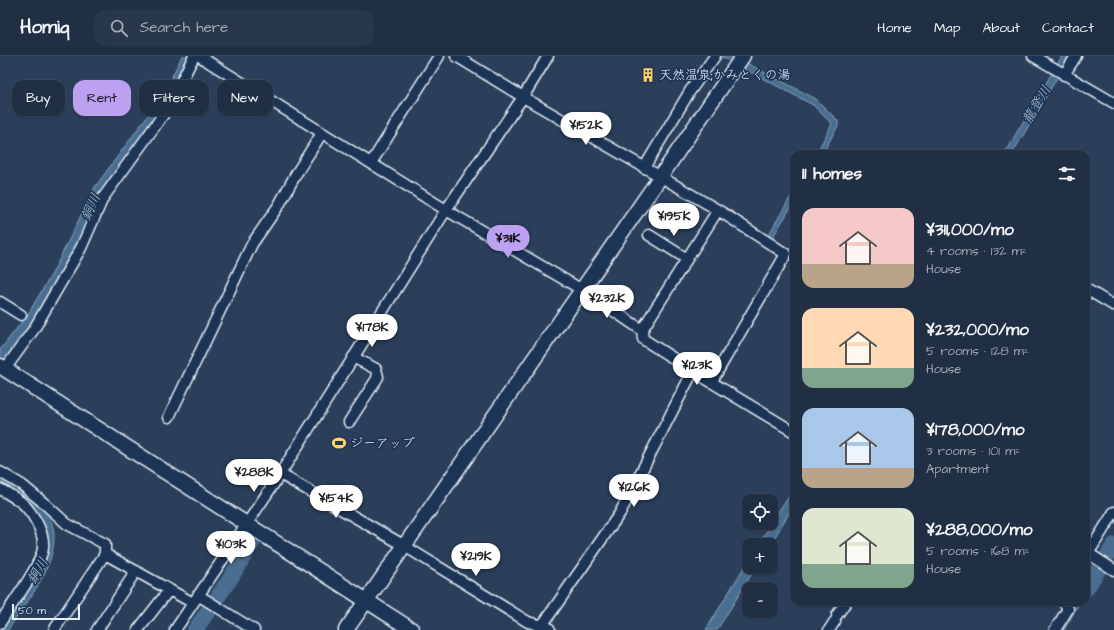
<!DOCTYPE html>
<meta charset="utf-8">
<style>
:root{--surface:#202f44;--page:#28374b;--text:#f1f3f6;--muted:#a2a9b2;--line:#3d4a5d;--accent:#bca0f2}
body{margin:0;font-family:"Architects Daughter","Klee One",sans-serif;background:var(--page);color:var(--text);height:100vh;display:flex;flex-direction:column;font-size:15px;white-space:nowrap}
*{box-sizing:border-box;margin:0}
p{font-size:13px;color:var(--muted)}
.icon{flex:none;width:22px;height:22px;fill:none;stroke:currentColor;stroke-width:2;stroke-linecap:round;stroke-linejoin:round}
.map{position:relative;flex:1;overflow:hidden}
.side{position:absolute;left:790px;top:94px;width:300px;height:456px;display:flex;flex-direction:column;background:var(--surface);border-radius:12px;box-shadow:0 1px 3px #0004,0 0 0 1px var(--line)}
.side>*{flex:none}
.hud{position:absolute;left:12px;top:24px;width:380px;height:36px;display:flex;gap:8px}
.buttons{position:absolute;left:742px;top:438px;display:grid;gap:8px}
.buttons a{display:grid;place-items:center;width:36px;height:36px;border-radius:8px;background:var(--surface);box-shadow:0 1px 3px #0004,0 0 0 1px var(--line);font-size:20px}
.scale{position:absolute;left:12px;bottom:10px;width:68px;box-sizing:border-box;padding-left:4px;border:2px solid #e8f1f8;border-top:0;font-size:11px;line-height:14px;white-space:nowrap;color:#e8f1f8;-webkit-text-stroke:3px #1d3557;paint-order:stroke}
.price{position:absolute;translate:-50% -34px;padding:0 9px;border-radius:14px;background:#fff;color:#222;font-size:13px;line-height:26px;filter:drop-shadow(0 1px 2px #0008)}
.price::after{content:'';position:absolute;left:50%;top:24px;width:12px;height:9px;margin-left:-6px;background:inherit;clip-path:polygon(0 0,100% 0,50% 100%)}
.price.selected{background:var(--accent);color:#111}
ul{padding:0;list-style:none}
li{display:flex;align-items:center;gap:12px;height:100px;padding:0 12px}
li span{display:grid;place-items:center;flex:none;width:112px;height:80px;border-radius:12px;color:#555}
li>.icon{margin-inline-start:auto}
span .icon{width:48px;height:48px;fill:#fffc;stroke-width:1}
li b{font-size:17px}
h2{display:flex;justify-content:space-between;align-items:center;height:48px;padding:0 12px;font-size:17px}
.pill{padding:0 14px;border-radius:12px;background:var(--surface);box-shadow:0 1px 3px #0004,0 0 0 1px var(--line);font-size:14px;line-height:36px}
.pill.selected{background:var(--accent);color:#111}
header{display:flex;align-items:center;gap:24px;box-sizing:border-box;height:56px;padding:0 20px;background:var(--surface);border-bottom:1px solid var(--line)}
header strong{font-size:19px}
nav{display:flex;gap:22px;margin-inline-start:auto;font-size:14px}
.search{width:280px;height:36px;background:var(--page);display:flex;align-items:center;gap:10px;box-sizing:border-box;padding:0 14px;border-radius:12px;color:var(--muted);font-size:15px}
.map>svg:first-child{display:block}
</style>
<header>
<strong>Homiq</strong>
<div class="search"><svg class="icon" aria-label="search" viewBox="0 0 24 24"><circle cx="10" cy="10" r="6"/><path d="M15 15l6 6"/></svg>Search here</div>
<nav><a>Home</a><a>Map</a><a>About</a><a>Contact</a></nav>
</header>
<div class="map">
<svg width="1114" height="574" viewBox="0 0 1114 574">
<rect width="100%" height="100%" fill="#2b3f5b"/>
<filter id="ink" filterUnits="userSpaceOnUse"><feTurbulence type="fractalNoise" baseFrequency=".025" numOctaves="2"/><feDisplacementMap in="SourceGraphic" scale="8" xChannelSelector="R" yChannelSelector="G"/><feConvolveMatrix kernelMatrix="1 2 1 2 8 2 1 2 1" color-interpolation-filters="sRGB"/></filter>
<g filter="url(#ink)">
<!-- water -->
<path fill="#496e91" stroke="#89a2ba" d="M182 0H191L171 40 98 143 74 194 55 230 32 268 0 311V294L28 258 53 216 95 131 163 39Z
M720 0H733L816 43 838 65V70L822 98H816L832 68 813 49Z
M1062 0H1070L1012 98H1004Z
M794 135V146L774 179 777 186 794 197V203L769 185V178Z
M0 419C11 427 29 436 38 446 79 485 31 539 8 574H0V570L44 499 37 458 27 445 0 428Z
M794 434V449L770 489H758L782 450Z
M1114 485V493L1106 506 1102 504Z
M749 503V511H756L717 574H706Z
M1094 515 1098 517 1086 536V529Z
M1076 546H1080L1064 574H1059Z"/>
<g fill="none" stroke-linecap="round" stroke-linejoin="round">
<!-- river -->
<path stroke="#496e91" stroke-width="16" d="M1086 533 1114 489
M195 574 230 523 253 485"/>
<defs>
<path id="street" d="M199 0 446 154 589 238 642 274
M456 0 523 41 718 154 786 198 712 325
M1033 0 1114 47
M1064 19 1076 0
M371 107 439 0
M644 112 690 35 715 0
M718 154 642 274 643 283 693 315 794 376
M649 179 687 203
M1086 233 1113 249
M0 246 21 259
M5 313 34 273 81 192 103 142 168 52 194 0
M169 361 252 188 279 149 296 118 322 77
M349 366 378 321 376 313 353 301
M0 416 22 429 45 448 67 468 105 488V498L54 574
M280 418 398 486 528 566 542 570
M0 433C7 437 14 441 21 446 27 451 32 458 36 465 41 474 44 482 43 492 41 510 11 549 0 567
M1088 497 1114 514
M105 498 193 547
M1086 501 1114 456
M198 539 254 574
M837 559 846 546
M97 574 136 515
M138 574 169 534
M175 574 277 423 446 154 523 41 548 0
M539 574 620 457 693 315
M829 574 835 565
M1055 574 1068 553 1064 546"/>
<path id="secondary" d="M0 310 412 574
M542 570 548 574
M346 574C449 427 551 278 654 130 684 87 713 43 743 0"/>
</defs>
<!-- street casing -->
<use href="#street" stroke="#e8f1f8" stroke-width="13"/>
<!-- secondary casing -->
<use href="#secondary" stroke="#e8f1f8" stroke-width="17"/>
<!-- street -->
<use href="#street" stroke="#1d3557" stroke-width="10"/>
<!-- secondary -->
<use href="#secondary" stroke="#1d3557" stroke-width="14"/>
</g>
</g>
<!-- icons -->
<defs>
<symbol id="building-bare" viewBox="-9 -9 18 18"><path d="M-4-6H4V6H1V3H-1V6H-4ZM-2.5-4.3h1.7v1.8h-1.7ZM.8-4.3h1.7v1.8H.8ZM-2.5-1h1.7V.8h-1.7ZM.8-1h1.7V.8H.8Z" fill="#ffd166" stroke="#1d3557" stroke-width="2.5" paint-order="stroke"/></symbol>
<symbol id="stadium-bare" viewBox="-9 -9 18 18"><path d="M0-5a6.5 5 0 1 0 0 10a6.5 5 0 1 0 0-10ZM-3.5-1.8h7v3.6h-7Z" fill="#ffd166" stroke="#1d3557" stroke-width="2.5" paint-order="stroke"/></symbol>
</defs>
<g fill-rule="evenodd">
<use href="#building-bare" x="638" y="9" width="20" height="20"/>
<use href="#stadium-bare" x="329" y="377" width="20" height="20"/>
</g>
<g text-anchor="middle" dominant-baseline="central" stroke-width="3.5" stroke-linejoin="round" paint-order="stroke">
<!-- poi labels -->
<g font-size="13" fill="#e8f1f8" stroke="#1d3557" text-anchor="start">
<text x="659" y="19">天然温泉;かみとくの湯</text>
<text x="350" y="387">ジーアップ</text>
</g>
<!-- water labels -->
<g font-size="14" font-style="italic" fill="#b0c3d4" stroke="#1d3557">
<text transform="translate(1037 49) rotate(-59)">龍登川</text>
<text transform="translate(91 151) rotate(-65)">銅川</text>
<text transform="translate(38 515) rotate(-60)">銅川</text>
</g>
</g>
</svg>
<div class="buttons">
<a><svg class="icon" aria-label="locate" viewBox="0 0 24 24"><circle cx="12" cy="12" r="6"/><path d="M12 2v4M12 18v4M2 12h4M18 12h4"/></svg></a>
<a>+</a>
<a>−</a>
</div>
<div class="scale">50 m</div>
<b class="price" style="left:586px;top:90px">¥152K</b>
<b class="price" style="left:674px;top:181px">¥195K</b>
<b class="price selected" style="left:508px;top:203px">¥311K</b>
<b class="price" style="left:607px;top:263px">¥232K</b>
<b class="price" style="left:372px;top:292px">¥178K</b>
<b class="price" style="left:697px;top:330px">¥123K</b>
<b class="price" style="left:254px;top:437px">¥288K</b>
<b class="price" style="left:634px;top:452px">¥126K</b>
<b class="price" style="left:336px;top:463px">¥154K</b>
<b class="price" style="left:231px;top:509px">¥103K</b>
<b class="price" style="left:476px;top:521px">¥219K</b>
<div class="hud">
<a class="pill">Buy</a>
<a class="pill selected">Rent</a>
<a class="pill">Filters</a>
<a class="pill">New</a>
</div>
<section class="side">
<h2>11 homes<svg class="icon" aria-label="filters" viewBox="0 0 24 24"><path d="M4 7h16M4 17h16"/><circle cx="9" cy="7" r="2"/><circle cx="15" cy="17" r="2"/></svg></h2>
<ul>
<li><span style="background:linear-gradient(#f6c9c9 70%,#b9a48a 0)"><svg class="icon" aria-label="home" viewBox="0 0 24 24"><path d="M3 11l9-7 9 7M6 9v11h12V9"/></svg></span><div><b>¥311,000/mo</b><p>4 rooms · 132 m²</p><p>House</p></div></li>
<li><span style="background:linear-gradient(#ffd9b3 75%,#7fa58c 0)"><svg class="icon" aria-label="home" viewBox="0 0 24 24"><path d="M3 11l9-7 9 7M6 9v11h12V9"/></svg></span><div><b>¥232,000/mo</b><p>5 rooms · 128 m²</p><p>House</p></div></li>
<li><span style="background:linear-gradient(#a9c7e8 75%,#b9a48a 0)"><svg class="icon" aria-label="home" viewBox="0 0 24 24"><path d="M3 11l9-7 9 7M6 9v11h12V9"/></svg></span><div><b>¥178,000/mo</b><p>3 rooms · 101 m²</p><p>Apartment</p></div></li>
<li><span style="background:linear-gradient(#dfe7d0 70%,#7fa58c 0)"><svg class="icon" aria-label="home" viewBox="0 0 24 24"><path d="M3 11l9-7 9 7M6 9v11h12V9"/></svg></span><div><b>¥288,000/mo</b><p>5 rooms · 168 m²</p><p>House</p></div></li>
</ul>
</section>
</div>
